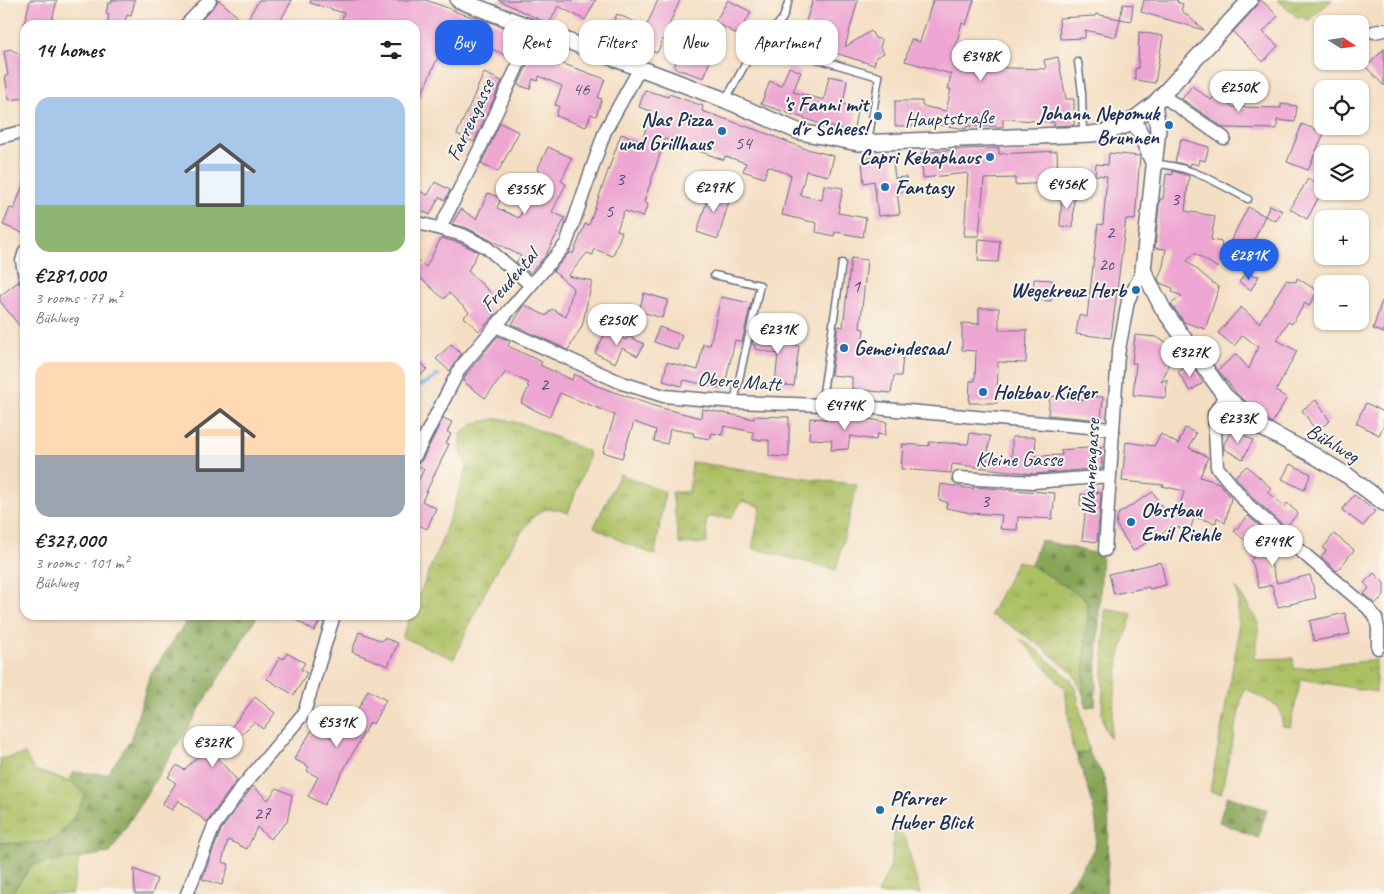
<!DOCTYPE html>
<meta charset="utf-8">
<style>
:root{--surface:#fff;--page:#f6f6f6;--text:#222;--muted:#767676;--accent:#2563eb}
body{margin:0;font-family:Caveat,sans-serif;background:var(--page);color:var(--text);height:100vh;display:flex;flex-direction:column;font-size:19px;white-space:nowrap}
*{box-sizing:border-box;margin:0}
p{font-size:16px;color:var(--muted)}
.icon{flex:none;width:28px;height:28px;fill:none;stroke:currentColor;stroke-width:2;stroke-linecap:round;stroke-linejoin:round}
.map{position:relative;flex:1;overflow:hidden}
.panel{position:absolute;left:20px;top:20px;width:400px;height:600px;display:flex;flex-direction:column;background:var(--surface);border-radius:15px;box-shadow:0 1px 4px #0004}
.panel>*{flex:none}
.hud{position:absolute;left:435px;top:20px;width:475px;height:45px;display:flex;gap:10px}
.needle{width:32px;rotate:102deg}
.tools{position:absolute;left:1314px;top:15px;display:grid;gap:10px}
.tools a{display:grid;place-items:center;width:55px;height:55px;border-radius:10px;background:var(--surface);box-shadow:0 1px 4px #0004;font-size:25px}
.price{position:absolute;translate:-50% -42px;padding:0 11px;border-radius:18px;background:#fff;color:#222;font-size:16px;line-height:32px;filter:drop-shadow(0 1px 2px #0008)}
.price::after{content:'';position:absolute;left:50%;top:30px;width:15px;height:11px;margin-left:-8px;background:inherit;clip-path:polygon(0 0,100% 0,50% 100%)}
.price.current{background:var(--accent);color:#fff}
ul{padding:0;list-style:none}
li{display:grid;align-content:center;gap:10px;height:265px;padding:0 15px}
li span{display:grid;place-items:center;height:155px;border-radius:15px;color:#555}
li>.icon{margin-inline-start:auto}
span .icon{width:90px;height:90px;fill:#fffc;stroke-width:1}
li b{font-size:21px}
h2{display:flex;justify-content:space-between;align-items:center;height:60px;padding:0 15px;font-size:21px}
.pill{padding:0 18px;border-radius:15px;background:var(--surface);box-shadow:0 1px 4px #0004;font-size:18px;line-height:45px}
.pill.current{background:var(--accent);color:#fff}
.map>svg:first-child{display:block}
</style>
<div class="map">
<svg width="1384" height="894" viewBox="0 0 1384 894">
<defs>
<pattern id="grass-tufts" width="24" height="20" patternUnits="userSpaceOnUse" patternTransform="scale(1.25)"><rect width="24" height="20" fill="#acbf62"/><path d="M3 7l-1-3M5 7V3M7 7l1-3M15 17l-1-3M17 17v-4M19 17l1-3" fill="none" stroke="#8b9c54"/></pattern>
<pattern id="forest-firs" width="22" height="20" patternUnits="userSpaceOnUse" patternTransform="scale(1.25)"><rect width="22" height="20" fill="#89a658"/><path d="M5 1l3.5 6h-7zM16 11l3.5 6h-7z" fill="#6f884c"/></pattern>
</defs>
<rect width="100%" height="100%" fill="#fbf7ec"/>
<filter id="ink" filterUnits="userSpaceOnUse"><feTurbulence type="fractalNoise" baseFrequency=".02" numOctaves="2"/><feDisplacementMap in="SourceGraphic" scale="10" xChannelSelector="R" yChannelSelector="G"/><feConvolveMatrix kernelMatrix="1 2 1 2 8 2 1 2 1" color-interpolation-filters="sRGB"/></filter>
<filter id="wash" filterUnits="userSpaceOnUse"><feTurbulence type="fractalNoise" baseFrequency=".0096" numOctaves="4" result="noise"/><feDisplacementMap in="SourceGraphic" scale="20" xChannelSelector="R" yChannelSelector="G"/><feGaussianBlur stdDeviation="1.12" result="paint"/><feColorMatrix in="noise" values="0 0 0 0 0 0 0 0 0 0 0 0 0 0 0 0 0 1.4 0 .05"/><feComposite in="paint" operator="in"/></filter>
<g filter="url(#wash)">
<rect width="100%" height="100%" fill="#f4dec3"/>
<!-- grass -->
<path fill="url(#grass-tufts)" stroke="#647760" d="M1278 0H1332L1309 20 1296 16Z
M499 418 526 425 588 451V458L568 513C560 510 551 507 542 511 533 515 527 525 521 533 492 572 474 615 454 659L402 637 411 615H415V605L441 542 467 468 461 450V434L475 423Z
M692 462 857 485 836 570 752 548 761 507 742 501 731 518 706 517 707 543 679 544 672 492H689Z
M620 474 665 492 655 555 625 543 594 527Z
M1017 561 1031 565 1083 597 1088 605 1083 694 1073 673 1039 645 1005 622 990 615Z
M1236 588 1259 622 1255 659 1293 658 1294 669 1376 660V692L1301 679 1290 727 1283 726 1279 707 1244 688 1221 794 1210 791 1238 638V599Z
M1105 609 1132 614 1119 659 1110 738 1104 726 1102 713Z
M1020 639 1033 647 1071 680 1076 690 1089 752 1076 754 1072 745 1065 689Z
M25 754 34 770 69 781 86 794C80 806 64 836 51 840 35 845 16 843 0 843V759Z
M895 827 906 840 920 894H877L890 868Z
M79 858 72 894H11L32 865Z"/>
<!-- forest -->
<path fill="url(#forest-firs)" stroke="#526a5b" d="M1040 540 1102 555 1095 706 1086 707 1083 694 1088 605 1083 597 1031 565Z
M191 615H258L110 853 32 865 11 894H0V843C16 843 35 844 51 840 64 836 80 806 86 794L69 781 73 772 107 774 130 741 150 675Z
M1089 752C1093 762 1101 768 1104 779 1112 810 1108 861 1106 894H1062C1071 883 1091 858 1095 845 1102 822 1084 776 1076 754Z
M1227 796 1267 810 1258 838 1219 822Z"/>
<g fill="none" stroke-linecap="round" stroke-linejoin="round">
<!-- stream -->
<path stroke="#7cade7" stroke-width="4" d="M415 386 427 383 438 375"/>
</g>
<g id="blocks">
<!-- building -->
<path fill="#eda5d2" d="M30 0H57L51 25H24Z
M112 0H135L131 16 127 15 124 25 107 24 109 15 106 14 108 3 111 4Z
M219 0 245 23 259 0H292L278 25H197Z
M311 0H426L456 11V12L493 23 522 36 521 38 512 58 483 45 448 34 415 109V25H340L344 13 310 3Z
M498 0H596L585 20 558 6 549 24Z
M658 0H680L657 53 633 43 629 52 605 41 617 14 646 27Z
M728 0 751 12 738 35 715 22Z
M813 0H858L845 47 871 31 875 38 882 40 880 47 884 53 876 57 874 65 819 48V44L807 41 811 26 805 24Z
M933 0H974L966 25 962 23 952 59 975 63V67L1046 69 1044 60 1058 57 1066 99H1074V125L1054 126V122L1003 119V127L967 126 966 129 916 121V126H895V101H922V106L946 111 951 89H948L951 74 905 61 911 39 920 42Z
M1144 0H1178L1177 2 1183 4 1181 10 1204 30 1141 12Z
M1259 0H1261L1278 16 1263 32 1278 46 1263 62 1233 32 1257 6Z
M1123 4 1133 5 1131 21 1120 19Z
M1096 14 1120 19 1116 37 1085 30V38L1060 39 1059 18 1095 16Z
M1139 32 1163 36 1155 83 1135 80V68L1138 69Z
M537 44 564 54 561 63 605 79 598 98 602 99 596 116 591 114 586 127 556 116 559 106 555 105 562 86 539 76 538 81 533 79 530 89 518 85Z
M698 46 713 51 704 78 674 68 680 49 695 54Z
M10 49 25 57V98L9 100 5 76 8 75 4 51Z
M1384 49V86L1366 67Z
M789 67 801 72 793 92 824 100 829 76 847 80 843 104 858 107 853 132 824 125 761 104 770 81 781 86Z
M484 73 502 81 474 142 457 134Z
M1192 86 1211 100 1216 94 1233 107 1281 108V104L1297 106 1295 122 1277 120V129L1224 128 1182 99Z
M645 90 668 97 669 94 703 106 702 111 768 134 803 148 834 156 829 176 806 171 800 195 822 200 824 185 843 188 838 213 866 218 863 237 835 232 834 236 816 232 817 223 782 215 791 175 768 166 764 178 743 171 746 163 725 156 724 160 665 139 644 202 648 204 643 217 624 211 617 230 622 232 613 256 594 249 593 255 587 253 568 276 592 281 582 326 568 350 512 324 525 305 546 316 552 309 566 317 573 288 553 271 570 252 573 254 585 224 589 225 621 134 642 141 651 111 639 107Z
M500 123 519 132 498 172 481 164Z
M1302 124 1324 133 1308 170 1287 162Z
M1181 139 1209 147 1205 161 1199 159 1198 165 1191 163 1190 166 1175 162Z
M548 147 572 158 561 181 566 184 552 212 565 218 546 255 530 273 516 262 521 256 467 228 452 224 461 209 476 219 488 193 501 198 497 208 519 218 540 171 537 170Z
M999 148V154L1057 151 1058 182 1015 185V178L984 179 979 236H964L968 173 923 178 921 153 964 149Z
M1109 153 1140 156 1135 220 1126 219 1111 338 1076 334 1079 315 1087 317 1098 224 1103 225 1107 176 1095 175 1096 164 1108 165Z
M892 155 895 178 906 177 907 191 897 192 900 214 878 216 874 181 864 183 862 159Z
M1173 171 1189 176 1185 211 1215 216 1211 240 1222 242 1218 268 1194 253 1187 261 1219 288 1205 329 1184 322 1171 304 1182 296 1172 292 1173 288 1160 283 1158 279 1163 266 1166 249 1155 248 1159 205 1160 199H1163L1166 174 1172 175Z
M1308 179 1322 187V191L1307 219 1290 209Z
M24 182 25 226 23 233 3 225 10 208 14 209Z
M435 182 450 190 445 200 439 197 430 215 415 207V189L428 195Z
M711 188 731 194 718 239 697 232Z
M1062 194H1074L1073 227 1060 226Z
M1270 205 1282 211 1276 221 1265 216Z
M1248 207 1265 216 1246 258 1226 250Z
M441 238 460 243 478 252 468 271 491 293 482 302 495 315 479 331 464 317 469 312 449 293 444 299 415 273V258L426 267Z
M979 239 1000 241 998 262 978 261Z
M851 258 867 260 860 328 864 329 861 352 903 356 901 376H894L891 393 852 389V377L831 375 838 326 843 327Z
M1245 274 1259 276 1251 290 1239 282Z
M1297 278 1318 291 1309 306 1305 303 1292 324 1288 322 1277 340 1297 351 1276 391 1287 398 1272 423 1237 394 1218 370 1236 354 1249 369 1258 347 1243 335 1234 346 1218 333 1241 307 1259 323 1286 280 1296 282Z
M1034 279 1052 280 1051 301 1033 300Z
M18 282 25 290V333L0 301V296Z
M644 293 668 300 662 318 639 311Z
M721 297 751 303 742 342 735 340 724 389 684 380 682 386 663 381 667 362 698 370 703 344 710 345Z
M1382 301 1384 302V333L1373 329Z
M979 308H999V330H1027L1026 363 998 362 997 403H969L970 381H975L976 351 962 350V323L979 324Z
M659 327 682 335 677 350 654 342Z
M756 327 777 331 774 343 799 346 794 386 775 384 778 354 755 349V345L752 344Z
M607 330 626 340 628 336 644 344 638 356 622 348 615 363 595 353Z
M1135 335 1156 337 1178 348 1172 362 1169 358 1168 368 1161 382 1167 379 1166 398 1133 395 1136 363H1132Z
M498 336 510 341 508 346 542 362 540 365 572 380 574 374 597 386 654 406 701 418 702 409 754 419V416L789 417V457L769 456V440H753V432L724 426 722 435 712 433 710 439 693 436 694 433 670 429 667 444 654 441 656 430 634 422 622 458 603 452 615 415 560 393 549 417 521 403 529 387 527 386 529 383 506 372 485 398 463 381 467 373Z
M451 344 461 354 450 371 436 359Z
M415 356 427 369 415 381Z
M1191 364 1203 383 1190 391 1178 372Z
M1050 396 1086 400V396L1103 397 1101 420 1048 415Z
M1316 400 1330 421 1316 431 1302 410Z
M1366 403 1384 412V425L1379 435 1356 423Z
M855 417 887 422 885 435 877 434 876 440 850 436 848 449 831 450 832 440 809 439 810 418 855 421Z
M443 418 452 422 447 432 451 434 446 443 449 444 422 501 436 508 427 529 415 523V488L424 469 415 464 422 460Z
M1185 428 1196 433 1189 448 1208 457 1200 477 1219 483 1231 498 1225 523 1217 517 1216 523 1194 517 1190 531 1173 526 1133 551 1116 524 1118 514 1153 492 1163 509 1178 513 1184 491 1162 486 1164 485 1122 481 1126 442 1154 446 1161 434 1178 444Z
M1232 429 1253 440 1243 459 1224 449V444Z
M970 433 990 436 987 460H1012V437H1035L1036 456 1062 455 1061 450 1101 447 1102 468 1034 474 952 464 951 473 901 469 903 444 929 446V442L968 444Z
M1290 464 1311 474 1304 490 1282 479Z
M1247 466 1272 489 1267 492 1284 507 1287 503 1298 513 1286 527 1254 499 1235 476Z
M941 484 973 489V487L1055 493 1052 519 1018 517 1017 530 1000 529 1002 515 971 513 946 508 947 502 939 500Z
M1087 491 1101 493 1097 542 1082 540 1086 506 1080 505 1081 494 1087 495Z
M1354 495 1375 511 1363 526 1342 510Z
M1248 516 1275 539 1272 542 1276 546 1268 554 1277 583 1310 575 1316 598 1278 607 1272 585 1259 588 1253 564 1250 561 1258 552 1234 531Z
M1334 534 1354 550 1337 571 1321 557 1326 551 1323 548Z
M1161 562 1166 585 1149 589V587L1114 594 1109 574Z
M1374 573 1384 583V595L1375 604 1364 594 1369 588 1364 583Z
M1345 613 1350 634 1314 641 1310 621Z
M288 615H324L314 631Z
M359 632 382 641 384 638 398 643 388 666 352 652Z
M287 653 305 663 301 669 307 673 294 695 267 679 280 657 284 659Z
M368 690 386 700 373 724 370 722 324 805 308 796 318 777 307 771 309 767 294 759 314 727 332 738 341 724 348 728Z
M255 697 275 713 263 729 254 722 217 758 237 780 207 822 178 800 172 810 162 804 176 783 168 777 177 765 184 770 229 727 230 729Z
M253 786 268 800 277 788 292 795 287 822 270 839 257 827 247 849 228 840 222 862 229 864 222 885 202 879 221 830Z
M134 869 157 879 152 894H135Z"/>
</g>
</g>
<g filter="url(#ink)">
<use href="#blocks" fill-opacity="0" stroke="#676c81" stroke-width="1"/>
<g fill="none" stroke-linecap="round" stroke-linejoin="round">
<defs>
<path id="service" d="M769 36 807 56 879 77 868 142
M1078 62 1082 93 1083 134
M726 99 747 61 783 18 789 0
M1154 164C1190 165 1217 183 1248 199
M714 275 760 285 734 402
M821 406 842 263"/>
<path id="minor" d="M186 25 210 0
M1374 32 1384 30
M1163 96 1224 138
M0 137 25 131
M415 222 463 235 486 247 531 285
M440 228 481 146 535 28
M25 251 22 261 25 278
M496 326 622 383 664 396 734 402 852 406 1112 429
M1225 396 1214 414 1217 467 1248 505 1310 559 1368 608 1376 618 1378 629V648
M415 456 460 368 566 244 605 131 640 68
M959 478 1034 482 1110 476
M1105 550 1118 355 1128 301 1143 270
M187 894 214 826 242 787 304 713 334 615"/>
<path id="tertiary" d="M458 0 725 100 800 132 858 143 1091 134 1107 132 1125 126 1154 104 1250 0
M1154 104 1158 129 1143 270 1163 309 1225 396 1262 428 1315 456 1348 476 1384 503
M1134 120 1153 162"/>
</defs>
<!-- service casing -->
<use href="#service" stroke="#676c81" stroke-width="9"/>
<!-- minor casing -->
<use href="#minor" stroke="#676c81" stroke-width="15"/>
<!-- tertiary casing -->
<use href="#tertiary" stroke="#676c81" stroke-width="18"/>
<!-- service -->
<use href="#service" stroke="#fff" stroke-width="6"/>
<!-- minor -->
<use href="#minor" stroke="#fff" stroke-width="12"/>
<!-- tertiary -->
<use href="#tertiary" stroke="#fff" stroke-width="15"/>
</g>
</g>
<!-- markers -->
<g fill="#1f6fb2" stroke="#fbf7ec" stroke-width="2">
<circle cx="878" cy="116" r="5"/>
<circle cx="1169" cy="125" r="5"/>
<circle cx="722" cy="131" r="5"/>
<circle cx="990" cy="157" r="5"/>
<circle cx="885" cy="187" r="5"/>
<circle cx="1136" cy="290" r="5"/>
<circle cx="844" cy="348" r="5"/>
<circle cx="983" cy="392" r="5"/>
<circle cx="1131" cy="522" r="5"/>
<circle cx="880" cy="810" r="5"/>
</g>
<g text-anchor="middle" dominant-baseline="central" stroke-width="4" stroke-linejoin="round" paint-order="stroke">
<!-- number labels -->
<g font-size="19" fill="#504c7b">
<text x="581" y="89">46</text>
<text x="743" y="143">54</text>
<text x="620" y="179">3</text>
<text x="1175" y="199">3</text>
<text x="609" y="211">5</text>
<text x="1110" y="232">2</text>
<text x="1106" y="264">2c</text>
<text x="856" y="286">1</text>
<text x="544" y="384">2</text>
<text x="985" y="501">3</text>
<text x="262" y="813">27</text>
</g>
<!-- poi labels -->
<g font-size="21" font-weight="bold" fill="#1b2f5e" stroke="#fbf7ec" text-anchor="end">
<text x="868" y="104">'s Fanni mit<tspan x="868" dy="24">d'r Schees!</tspan></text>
<text x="1159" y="113">Johann Nepomuk<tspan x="1159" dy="24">Brunnen</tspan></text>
<text x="712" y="119">Nas Pizza<tspan x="712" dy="24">und Grillhaus</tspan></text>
<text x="980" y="157">Capri Kebaphaus</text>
<text x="895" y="187" text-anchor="start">Fantasy</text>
<text x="1126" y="290">Wegekreuz Herb</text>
<text x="854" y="348" text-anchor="start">Gemeindesaal</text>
<text x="993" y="392" text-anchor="start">Holzbau Kiefer</text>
<text x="1141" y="510" text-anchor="start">Obstbau<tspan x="1141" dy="24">Emil Riehle</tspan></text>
<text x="890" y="798" text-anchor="start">Pfarrer<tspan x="890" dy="24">Huber Blick</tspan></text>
</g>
<!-- street labels -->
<g font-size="21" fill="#1b2f5e" stroke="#fbf7ec">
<text transform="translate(949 118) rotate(-2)">Hauptstraße</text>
<text transform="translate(470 120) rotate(-65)">Farrengasse</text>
<text transform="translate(509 280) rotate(-49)">Freudental</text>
<text transform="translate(739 381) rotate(4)">Obere Matt</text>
<text transform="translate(1333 443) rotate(31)">Bühlweg</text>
<text x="1019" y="459">Kleine Gasse</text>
<text transform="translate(1090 467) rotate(-87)">Wannengasse</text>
</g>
</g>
</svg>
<div class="tools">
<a><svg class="needle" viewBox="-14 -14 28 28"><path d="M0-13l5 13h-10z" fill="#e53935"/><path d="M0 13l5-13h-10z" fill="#767676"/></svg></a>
<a><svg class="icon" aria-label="locate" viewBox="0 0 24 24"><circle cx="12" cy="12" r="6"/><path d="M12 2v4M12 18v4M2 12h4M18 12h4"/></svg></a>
<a><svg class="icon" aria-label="layers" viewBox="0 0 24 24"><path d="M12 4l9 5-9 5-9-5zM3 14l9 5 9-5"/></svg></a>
<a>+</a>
<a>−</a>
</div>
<b class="price" style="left:981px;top:82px">€348K</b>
<b class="price" style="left:1239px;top:113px">€250K</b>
<b class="price" style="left:1067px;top:210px">€456K</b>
<b class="price" style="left:714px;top:213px">€297K</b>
<b class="price" style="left:525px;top:215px">€355K</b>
<b class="price current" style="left:1249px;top:281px">€281K</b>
<b class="price" style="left:617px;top:346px">€250K</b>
<b class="price" style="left:778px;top:355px">€231K</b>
<b class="price" style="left:1190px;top:378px">€327K</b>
<b class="price" style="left:845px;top:431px">€474K</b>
<b class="price" style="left:1238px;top:444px">€233K</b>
<b class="price" style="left:1273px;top:567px">€749K</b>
<b class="price" style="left:337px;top:748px">€531K</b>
<b class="price" style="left:213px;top:768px">€327K</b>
<div class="hud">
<a class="pill current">Buy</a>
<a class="pill">Rent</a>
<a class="pill">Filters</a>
<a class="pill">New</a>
<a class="pill">Apartment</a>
</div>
<section class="panel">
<h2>14 homes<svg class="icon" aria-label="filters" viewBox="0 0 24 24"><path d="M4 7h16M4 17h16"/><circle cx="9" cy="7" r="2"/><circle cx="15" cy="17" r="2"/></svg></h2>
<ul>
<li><span style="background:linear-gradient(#a9c7e8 70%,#8fb573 0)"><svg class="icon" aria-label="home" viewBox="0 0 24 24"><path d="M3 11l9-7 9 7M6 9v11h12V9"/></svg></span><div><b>€281,000</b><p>3 rooms · 77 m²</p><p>Bühlweg</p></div></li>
<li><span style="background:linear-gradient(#ffd9b3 60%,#9aa5b1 0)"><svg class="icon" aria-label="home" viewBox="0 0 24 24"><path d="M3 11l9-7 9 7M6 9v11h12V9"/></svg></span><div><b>€327,000</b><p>3 rooms · 101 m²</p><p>Bühlweg</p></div></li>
</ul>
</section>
</div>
